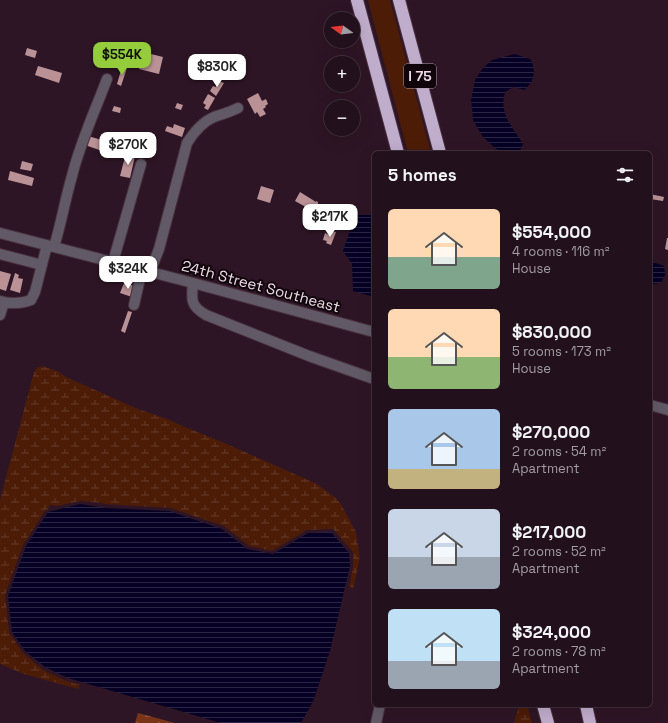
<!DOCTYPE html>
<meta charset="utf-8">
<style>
:root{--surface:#22101c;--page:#2a1925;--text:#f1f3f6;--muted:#a29da3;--line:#3f303b;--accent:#94cc3c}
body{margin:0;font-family:"Space Grotesk",sans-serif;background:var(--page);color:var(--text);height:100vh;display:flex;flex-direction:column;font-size:15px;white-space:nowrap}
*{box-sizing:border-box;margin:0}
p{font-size:13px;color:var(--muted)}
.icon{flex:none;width:22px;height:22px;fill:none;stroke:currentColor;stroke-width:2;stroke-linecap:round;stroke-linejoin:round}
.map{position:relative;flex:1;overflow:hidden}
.side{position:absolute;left:372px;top:151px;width:280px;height:556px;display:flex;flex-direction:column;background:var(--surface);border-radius:6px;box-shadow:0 4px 16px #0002,0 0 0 1px var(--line)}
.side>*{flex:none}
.needle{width:26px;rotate:285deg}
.buttons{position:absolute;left:324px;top:12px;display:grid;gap:8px}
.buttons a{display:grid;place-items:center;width:36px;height:36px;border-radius:50%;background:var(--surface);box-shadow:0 4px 16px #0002,0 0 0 1px var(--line);font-size:20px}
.price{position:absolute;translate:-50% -34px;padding:0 9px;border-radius:8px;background:#fff;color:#222;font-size:13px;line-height:26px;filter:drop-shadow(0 1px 2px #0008)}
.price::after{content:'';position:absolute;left:50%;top:24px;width:12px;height:9px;margin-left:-6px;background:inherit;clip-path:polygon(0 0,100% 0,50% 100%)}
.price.selected{background:var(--accent);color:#111}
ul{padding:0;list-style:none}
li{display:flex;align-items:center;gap:12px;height:100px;padding:0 16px}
li span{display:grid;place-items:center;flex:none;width:112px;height:80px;border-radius:6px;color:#555}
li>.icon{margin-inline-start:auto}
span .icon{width:48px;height:48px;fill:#fffc;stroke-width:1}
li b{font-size:17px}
h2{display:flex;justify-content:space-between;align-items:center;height:48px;padding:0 16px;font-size:17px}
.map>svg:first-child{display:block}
</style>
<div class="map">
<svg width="668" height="723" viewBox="0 0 668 723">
<defs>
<pattern id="forest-firs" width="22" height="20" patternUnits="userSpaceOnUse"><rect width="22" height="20" fill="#793418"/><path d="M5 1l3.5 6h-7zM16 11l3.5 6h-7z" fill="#8c513a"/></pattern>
<pattern id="wetland-marsh" width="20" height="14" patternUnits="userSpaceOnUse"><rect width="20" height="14" fill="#4c1c07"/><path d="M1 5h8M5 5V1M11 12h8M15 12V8" fill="none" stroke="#663c2b"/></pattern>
<pattern id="water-rules" width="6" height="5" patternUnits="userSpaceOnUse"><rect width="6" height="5" fill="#060024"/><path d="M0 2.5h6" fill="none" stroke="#2b2544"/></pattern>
</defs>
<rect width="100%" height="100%" fill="#2e1525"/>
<!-- green -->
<path fill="#4c1c07" d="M368 0H390L431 153H408Z"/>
<!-- forest -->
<path fill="url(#forest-firs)" d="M138 713 175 723H135Z"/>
<!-- wetland -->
<path fill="url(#wetland-marsh)" d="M42 366 57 371 66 377 138 409 170 420 180 425 227 444 317 484 337 499 342 506 356 532 360 558 353 589 349 587 353 567V552L333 529 307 530 272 551 249 546 224 526 170 508 104 504 103 503 80 501 57 506 50 505 48 509 45 511 23 545 5 595 9 632 22 652 43 670 66 681 80 685 78 689 24 674 0 664V500L34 372 37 368Z
M519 705H527L532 723H514Z"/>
<!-- water -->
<path fill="url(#water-rules)" d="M515 54 530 59C537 69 534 83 524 90L514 87 505 92C499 115 512 126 523 144L519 153H506L496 149 483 137 473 120 472 107 471 101 475 80 483 68 492 60Z
M355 215H374V287L371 296 353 291 352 264 343 251Z
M650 261 664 266 665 275 661 283 650 284Z
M80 504 106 508 169 511 222 529 247 549 273 554 308 533 331 532 349 553 350 566 330 651 313 702 301 723H221L68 678 45 667 25 651 12 632 8 596 26 546 48 512Z"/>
<!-- building -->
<path fill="#ba9296" d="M27 48 37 51 35 58 25 55Z
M143 52 163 57 159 74 139 69Z
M38 66 62 73 59 83 35 75Z
M122 67 127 68 121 86 117 84Z
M219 81 224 83 216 96 210 91 213 86 216 87Z
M258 93 262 101 266 99 268 104 265 106 266 107 263 109 266 114 260 117 257 112 255 114 247 99Z
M208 94 215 98 208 110 204 108 206 105 203 103Z
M177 103 183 105 181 110 175 108Z
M114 106 121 108 120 113 112 111Z
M174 124 185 128 182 137 165 131 167 126 173 128Z
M88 136 112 143 108 153 85 145Z
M126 153 135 156 130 178 120 176Z
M22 161 33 164 31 171 20 169Z
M10 171 34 178 32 186 8 180Z
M261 186 274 190 270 203 257 199Z
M300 192 316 202V201L318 202V204L313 211 295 201Z
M650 194 664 197 663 201 650 199Z
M331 231 336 232 331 245 326 243 327 241 323 240 325 233 330 235Z
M667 238H668V250L665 249Z
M0 271 11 274 6 291 0 289Z
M15 273 19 275 18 278 23 279 20 293 10 290Z
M124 283 135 286 132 297 120 293Z
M128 311 132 312 125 333 121 331Z"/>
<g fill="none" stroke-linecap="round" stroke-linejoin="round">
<defs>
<path id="minor" d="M0 233 193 283 374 332
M54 247C61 224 65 200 72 176 80 143 95 111 107 79
M0 254 42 265
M113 262 141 164
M150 272 159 249 187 143C194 132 202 122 214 117 223 114 230 112 238 108
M193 283C191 301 191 306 206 315L309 356 374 379
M0 301C11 304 21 304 31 300L35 292 47 245
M134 305 142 270
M0 315 4 302
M650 405 668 410
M376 723 380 705"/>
<path id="highway" d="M357 0 398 153
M399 0 440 153
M543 705 548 723
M586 705 590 723"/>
</defs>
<!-- minor casing -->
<use href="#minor" stroke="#493140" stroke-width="12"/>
<!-- highway casing -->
<use href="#highway" stroke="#493140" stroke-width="14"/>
<!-- minor -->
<use href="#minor" stroke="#615a66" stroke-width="10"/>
<!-- highway -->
<use href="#highway" stroke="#c0accb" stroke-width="12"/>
</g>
<g text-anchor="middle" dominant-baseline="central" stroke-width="4" stroke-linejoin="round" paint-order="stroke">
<!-- shield labels -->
<rect fill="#10050b" stroke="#ab9ba4" stroke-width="1" x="404" y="64" width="32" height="24" rx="3"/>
<g font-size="14" font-weight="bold" fill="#eedbe6">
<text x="420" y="76">I 75</text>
</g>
<!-- street labels -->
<g font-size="15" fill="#eedbe6" stroke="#10050b">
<text transform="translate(261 286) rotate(15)">24th Street Southeast</text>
</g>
</g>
</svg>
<div class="buttons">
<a><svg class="needle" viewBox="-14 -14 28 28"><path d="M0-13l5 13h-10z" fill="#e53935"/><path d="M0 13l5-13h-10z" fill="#a29da3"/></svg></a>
<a>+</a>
<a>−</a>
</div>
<b class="price selected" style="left:122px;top:76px">$554K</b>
<b class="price" style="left:217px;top:88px">$830K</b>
<b class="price" style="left:128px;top:166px">$270K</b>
<b class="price" style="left:330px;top:238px">$217K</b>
<b class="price" style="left:128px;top:290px">$324K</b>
<section class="side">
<h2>5 homes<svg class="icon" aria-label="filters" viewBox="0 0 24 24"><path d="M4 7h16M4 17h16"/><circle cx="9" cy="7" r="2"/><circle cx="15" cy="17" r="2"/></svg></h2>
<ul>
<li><span style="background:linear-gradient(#ffd9b3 60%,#7fa58c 0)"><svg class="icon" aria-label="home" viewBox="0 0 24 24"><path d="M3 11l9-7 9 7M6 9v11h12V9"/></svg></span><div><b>$554,000</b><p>4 rooms · 116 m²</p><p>House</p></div></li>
<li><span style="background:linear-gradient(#ffd9b3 60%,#8fb573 0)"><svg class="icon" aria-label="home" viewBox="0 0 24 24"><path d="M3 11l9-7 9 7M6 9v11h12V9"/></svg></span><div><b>$830,000</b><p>5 rooms · 173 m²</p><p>House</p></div></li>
<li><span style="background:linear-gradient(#a9c7e8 75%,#c2b280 0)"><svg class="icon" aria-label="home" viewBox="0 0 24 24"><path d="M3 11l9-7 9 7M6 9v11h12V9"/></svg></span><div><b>$270,000</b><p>2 rooms · 54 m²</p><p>Apartment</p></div></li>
<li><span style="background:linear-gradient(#c9d6e8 60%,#9aa5b1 0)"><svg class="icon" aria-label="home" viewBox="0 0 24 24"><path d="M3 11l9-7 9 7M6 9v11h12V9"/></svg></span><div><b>$217,000</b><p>2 rooms · 52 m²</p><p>Apartment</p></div></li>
<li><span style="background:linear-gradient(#bfe0f5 65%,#9aa5b1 0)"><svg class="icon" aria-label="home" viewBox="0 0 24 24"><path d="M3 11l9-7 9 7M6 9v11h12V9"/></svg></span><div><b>$324,000</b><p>2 rooms · 78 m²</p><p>Apartment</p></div></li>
</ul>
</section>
</div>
